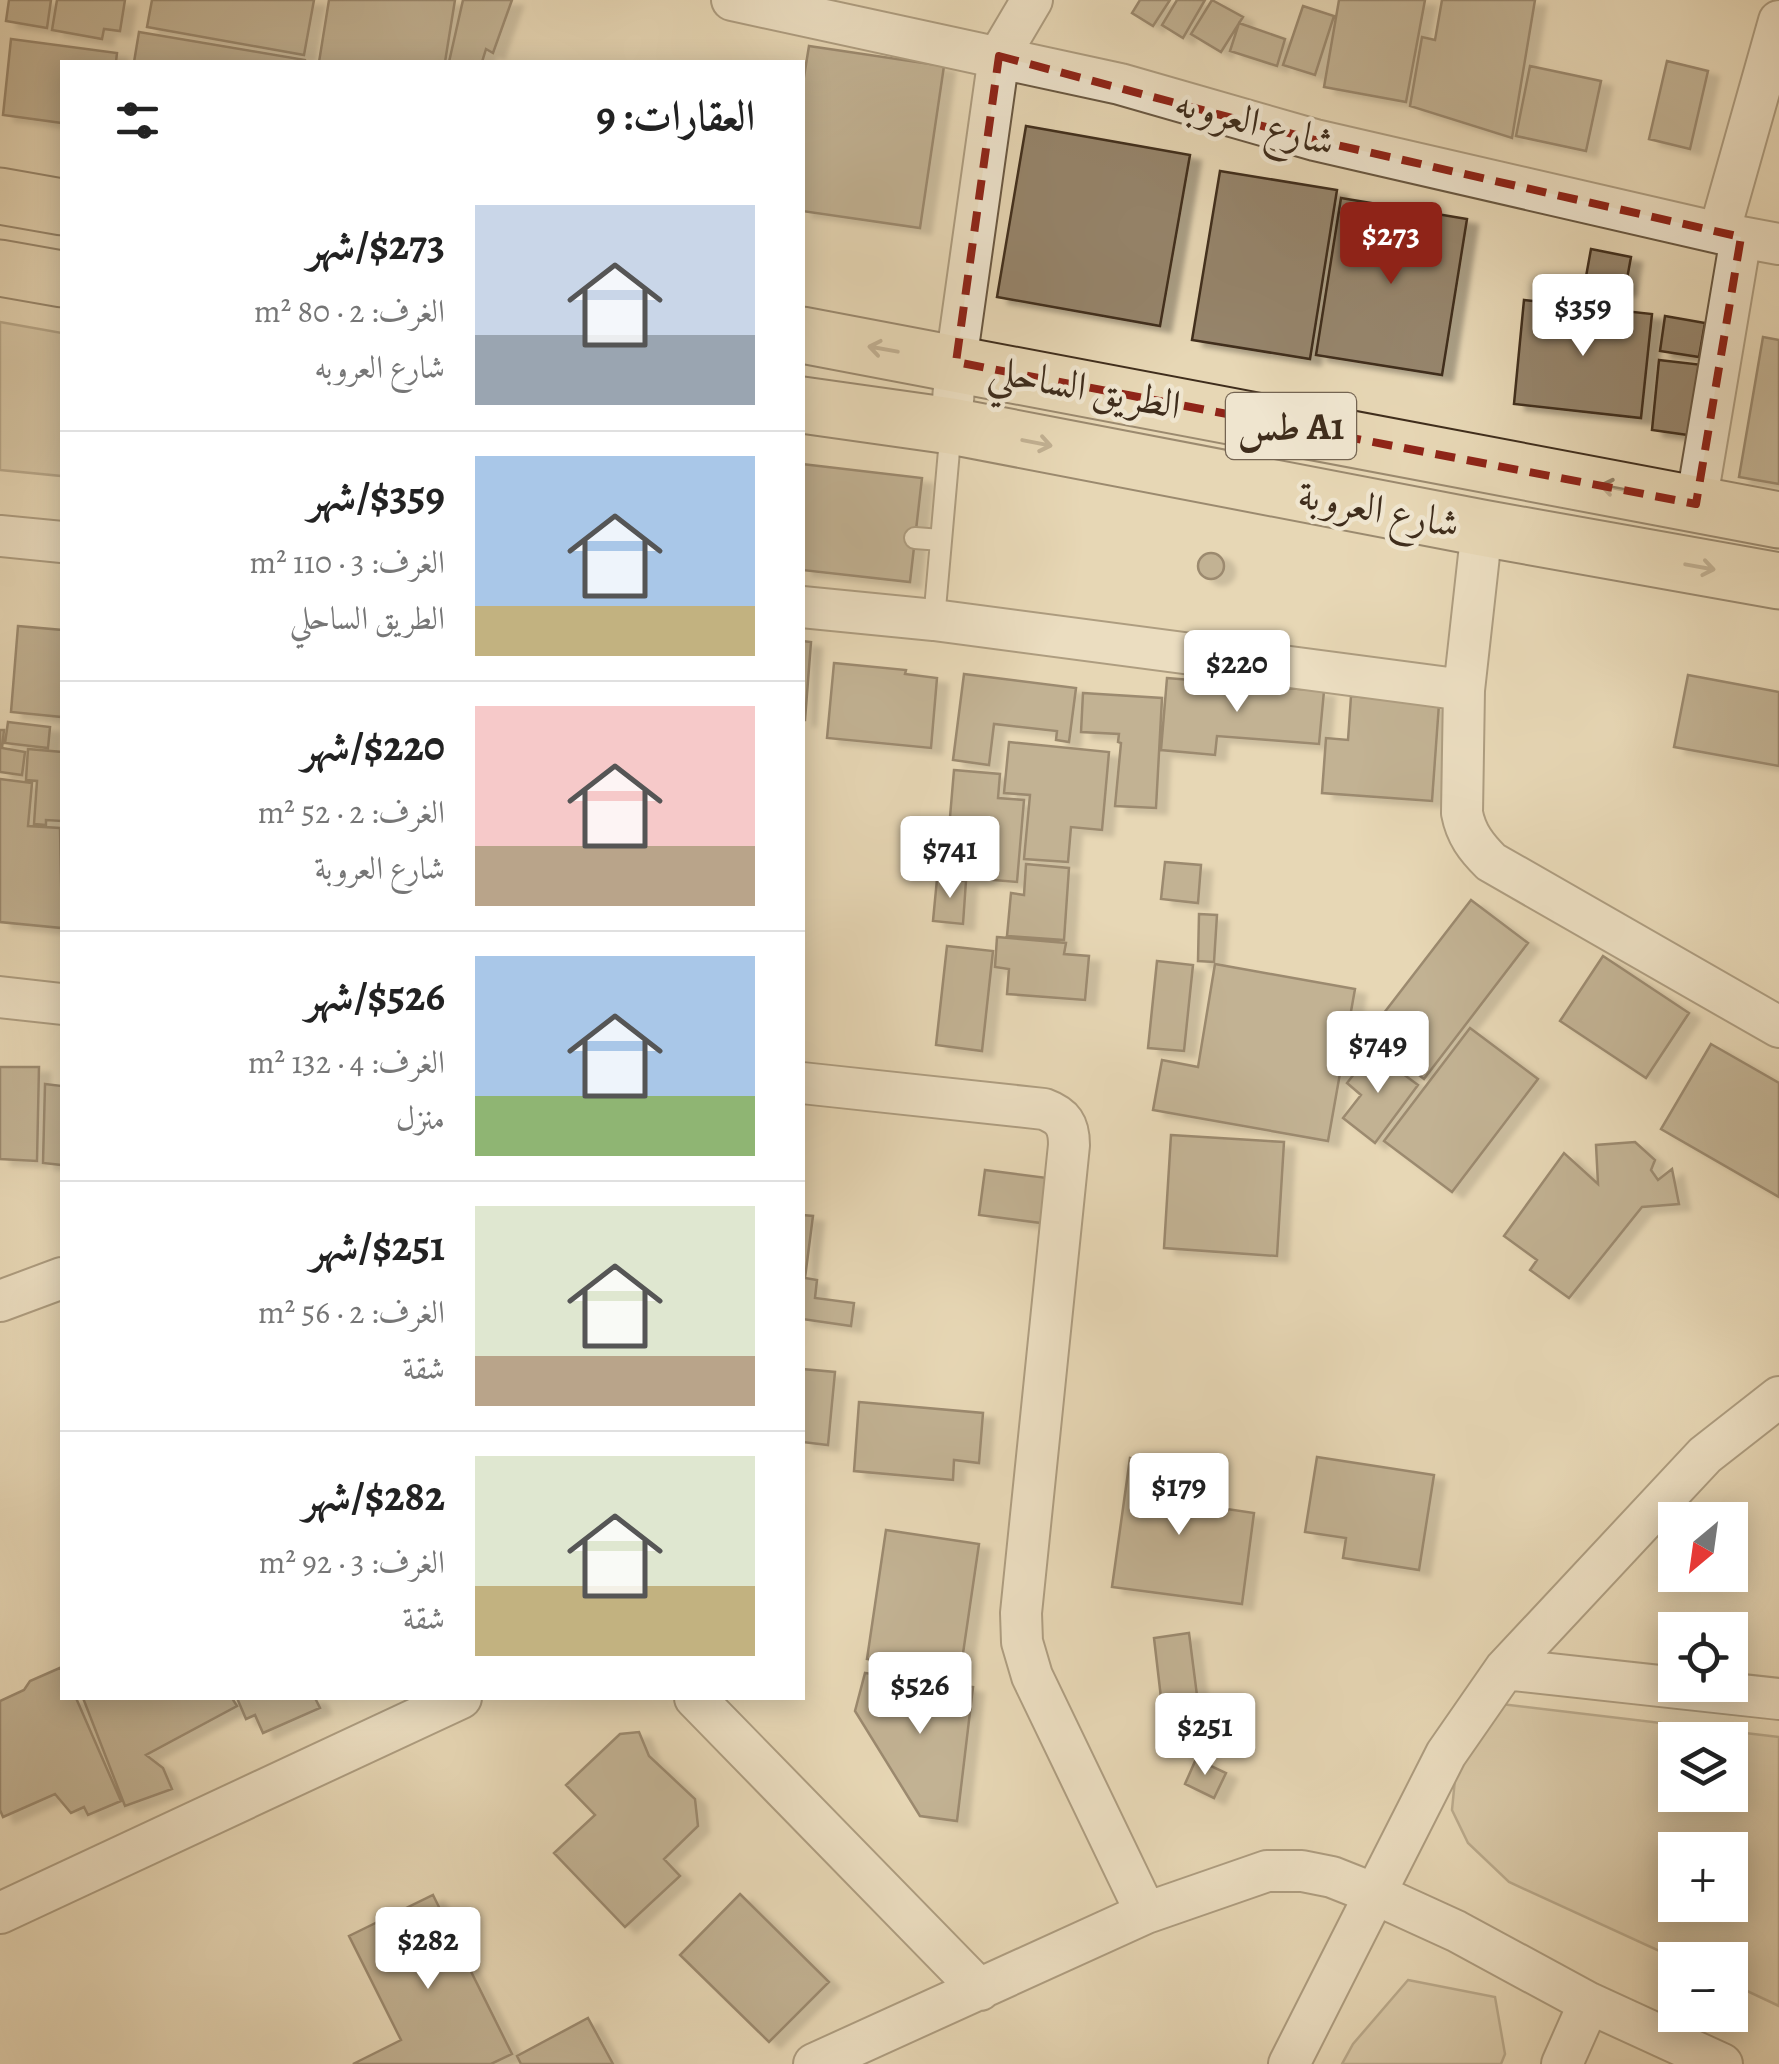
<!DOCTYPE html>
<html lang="ar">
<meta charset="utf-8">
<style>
:root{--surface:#fff;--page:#f6f6f6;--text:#222;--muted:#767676;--line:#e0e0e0;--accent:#8f2418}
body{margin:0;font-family:Alegreya,Amiri,serif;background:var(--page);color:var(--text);direction:rtl;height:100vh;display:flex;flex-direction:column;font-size:38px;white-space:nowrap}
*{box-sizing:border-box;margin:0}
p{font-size:32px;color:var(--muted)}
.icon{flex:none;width:55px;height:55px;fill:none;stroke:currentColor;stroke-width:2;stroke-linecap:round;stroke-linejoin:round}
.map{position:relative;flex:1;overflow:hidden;direction:ltr}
.panel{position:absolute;left:60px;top:60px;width:745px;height:1640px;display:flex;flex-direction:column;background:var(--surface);border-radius:0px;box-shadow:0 5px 25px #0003;direction:rtl}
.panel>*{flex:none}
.needle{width:65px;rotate:209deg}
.controls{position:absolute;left:1658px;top:1502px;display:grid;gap:20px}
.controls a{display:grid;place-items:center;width:90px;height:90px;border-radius:0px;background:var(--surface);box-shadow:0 5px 25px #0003;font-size:50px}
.price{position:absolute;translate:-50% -85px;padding:0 22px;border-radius:10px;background:#fff;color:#222;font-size:32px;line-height:65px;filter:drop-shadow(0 2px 5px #0008)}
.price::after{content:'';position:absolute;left:50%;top:60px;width:30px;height:22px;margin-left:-15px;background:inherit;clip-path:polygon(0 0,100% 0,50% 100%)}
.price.current{background:var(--accent);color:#fff}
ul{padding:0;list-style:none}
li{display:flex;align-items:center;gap:30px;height:250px;padding:0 50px}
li+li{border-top:2px solid var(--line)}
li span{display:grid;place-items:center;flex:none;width:280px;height:200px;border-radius:0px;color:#555}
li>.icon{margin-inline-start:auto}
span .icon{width:120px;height:120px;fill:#fffc;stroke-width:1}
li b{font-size:42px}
h2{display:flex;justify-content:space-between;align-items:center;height:120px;padding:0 50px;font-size:42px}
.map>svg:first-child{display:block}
</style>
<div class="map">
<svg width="1779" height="2064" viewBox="0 0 1779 2064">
<defs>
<filter id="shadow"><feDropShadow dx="11" dy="6" stdDeviation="2.5" flood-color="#0004"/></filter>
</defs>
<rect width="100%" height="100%" fill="#e7d7b5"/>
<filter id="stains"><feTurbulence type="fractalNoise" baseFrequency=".002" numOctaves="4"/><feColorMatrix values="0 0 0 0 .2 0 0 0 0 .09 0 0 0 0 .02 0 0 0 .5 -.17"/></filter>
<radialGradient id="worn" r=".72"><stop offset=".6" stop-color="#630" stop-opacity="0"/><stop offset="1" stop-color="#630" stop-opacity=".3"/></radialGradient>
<!-- green -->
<path fill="#caba9b" stroke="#84745c" stroke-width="2.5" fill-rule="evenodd" d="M0 322 62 333V476L0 470Z
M1501 1704 1779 1737V2006L1730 1983V1960H1679L1509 1882 1468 1843 1452 1810 1456 1769ZM1675 1740H1730V1795H1675ZM1675 1850H1730V1905H1675Z
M1408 1980 1495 1997 1505 2054 1501 2064H1342L1353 2044Z"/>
<!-- building -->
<path fill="#96856c" stroke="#3f2d1c" stroke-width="2.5" filter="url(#shadow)" d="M9 0H51L47 28 6 21Z
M57 0H125L120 31 104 29 102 39 52 30Z
M152 0H314L304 55 147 27Z
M329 0H455L445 62H319Z
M463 0H512L493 53 486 49 482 62H449Z
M1140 0H1170L1153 26 1132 13Z
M1177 0H1205L1183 38 1162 25Z
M1212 0 1243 17 1221 52 1191 34Z
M1339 0H1425L1406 102 1324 87Z
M1442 0H1535L1512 138 1410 106 1422 37 1435 40Z
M1303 6 1334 16 1315 75 1283 65Z
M1239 23 1285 39 1277 66 1230 51Z
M139 32 305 60V62H134Z
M11 39 117 53 116 62H62V123L3 115Z
M809 46 944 66 920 228 802 211V89Z
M1667 61 1708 71 1690 149 1649 139Z
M1530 66 1601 81 1586 151 1516 136Z
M1026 126 1190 155 1160 326 997 297Z
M1220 171 1337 190 1310 359 1192 340Z
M1341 198 1467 219 1442 375 1316 355Z
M1591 249 1631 257 1625 290 1585 282Z
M1524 300 1652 314 1641 418 1514 404Z
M1665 316 1705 323 1699 357 1660 351Z
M1763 337 1779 340V484L1739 477Z
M1659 360 1703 365 1695 436 1652 430Z
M802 464 922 478 910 582 802 570Z
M1198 566a13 13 0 1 1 26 0a13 13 0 1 1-26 0Z
M18 626 62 630V717L11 712Z
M802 641 811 642 805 720H802Z
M834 663 906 670 905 674 937 678 931 748 827 738Z
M964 674 1076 688 1069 742 1056 740 1057 731 994 724 989 765 953 760Z
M1688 675 1779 692V766L1674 747Z
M1167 678 1324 691 1319 744 1217 736 1215 755 1161 750Z
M1083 693 1162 698 1156 808 1115 806 1121 743 1118 742 1119 734 1081 732Z
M1351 696 1439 704 1432 801 1322 793 1326 738 1348 740Z
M8 722 50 727 48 748 5 743Z
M0 730H4L2 748 25 752 22 775 0 772Z
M1009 742 1109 752 1102 830 1071 827 1068 862 1024 859 1030 795 1004 793Z
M28 749 62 752V821L46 820V825L34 824 37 781 26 780Z
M954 770 1000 774 998 798 1024 800 1017 882 945 876Z
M0 779 32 783 28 826 60 828 62 928 0 922Z
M1165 862 1201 865 1198 903 1161 899Z
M1026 864 1069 868 1064 940 1007 936 1011 893 1024 895Z
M937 879 966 881 963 924 933 921Z
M1471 900 1528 943 1424 1079 1367 1035Z
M1199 914 1217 915 1214 962 1198 961Z
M997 937 1066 943 1064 954 1089 956 1085 1000 1007 994 1009 969 995 967Z
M947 946 993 951 982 1051 936 1045Z
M1603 956 1689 1013 1646 1078 1560 1021Z
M1157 961 1193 965 1184 1051 1148 1048Z
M1215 964 1355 989 1328 1141 1153 1110 1162 1060 1198 1067Z
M1470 1028 1538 1079 1452 1192 1384 1141Z
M1711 1044 1779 1083V1197L1661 1129Z
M1372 1051 1418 1085 1375 1143 1343 1118 1361 1095 1347 1083Z
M0 1067H39L37 1161 0 1159Z
M45 1084 62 1086V1165L43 1163Z
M1171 1135 1284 1142 1277 1256 1164 1248Z
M1635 1142 1655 1160 1651 1170 1658 1180 1672 1169 1679 1204 1642 1207 1569 1298 1530 1270 1537 1260 1504 1236 1564 1153 1598 1184 1596 1145Z
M985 1170 1055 1179 1049 1224 979 1215Z
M802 1215 813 1216 805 1278 817 1280 815 1298 854 1303 851 1326 802 1319Z
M802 1369 835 1372 828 1445 802 1442Z
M859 1402 983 1413 979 1463 954 1460 953 1480 854 1471Z
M1317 1457 1434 1475 1419 1570 1343 1558 1346 1538 1305 1532Z
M1130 1458 1197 1468 1193 1504 1254 1513 1242 1604 1112 1587Z
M886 1530 979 1544 960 1674 867 1659Z
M1189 1633 1199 1711 1163 1715 1154 1638Z
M62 1667V1698H76L121 1801 88 1815 84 1807 71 1813 55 1794 3 1817 0 1810V1701L24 1690 30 1681Z
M865 1673 973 1687 957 1821 920 1816 855 1711Z
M83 1698H232L237 1706 146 1755 163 1768 172 1789 125 1806Z
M237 1698H315L320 1708 263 1733 255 1715 246 1719Z
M639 1732 649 1756 695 1799 698 1826 664 1859 680 1876 625 1927 554 1853 595 1815 566 1785 620 1734Z
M1196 1759 1226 1773 1214 1798 1185 1784Z
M740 1894 829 1982 769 2042 680 1955Z
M433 1895 512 2054 491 2064H353L401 2040 349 1936Z
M588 2018 613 2064H521L517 2056Z"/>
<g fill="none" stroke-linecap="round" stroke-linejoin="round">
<defs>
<path id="lane" d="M915 538 941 540
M934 620 951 428"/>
<path id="street" d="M732 0 1120 84 1315 140 1719 233 1779 244
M1719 233 1779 21
M951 426 956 362 999 56 1032 0
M1696 504 1741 237
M0 536 62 542
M802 607 934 620 1464 690 1462 813C1466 834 1476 847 1491 862L1779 1027
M1464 690 1482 528
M0 997 62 1004
M802 1083 1044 1109C1063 1116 1069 1125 1069 1145L1021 1613 1022 1642 1032 1676 1146 1913
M0 1301 62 1278
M1505 1669 1779 1699
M695 1698 980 1990
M0 1913 461 1698
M814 2064 1146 1913 1267 1871H1302L1332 1877 1375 1894 1446 1754 1505 1669 1705 1455 1779 1397
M1289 2064 1375 1894 1456 1931 1589 2003 1722 2064
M1562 2064 1589 2003"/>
<path id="highway" d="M0 196 62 207
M0 268 62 279
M802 335 1779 520
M802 405 951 426 1482 528 1779 581"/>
</defs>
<!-- lane casing -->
<use href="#lane" stroke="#695842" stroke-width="24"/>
<!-- street casing -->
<use href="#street" stroke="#695842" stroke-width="44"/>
<!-- highway casing -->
<use href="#highway" stroke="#3f2d1c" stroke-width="59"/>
<!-- lane -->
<use href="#lane" stroke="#efe5cf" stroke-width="20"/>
<!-- street -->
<use href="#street" stroke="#efe5cf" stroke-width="40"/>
<!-- highway -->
<use href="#highway" stroke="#e7d7b5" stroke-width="55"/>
</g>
<!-- one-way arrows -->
<defs><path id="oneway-shaft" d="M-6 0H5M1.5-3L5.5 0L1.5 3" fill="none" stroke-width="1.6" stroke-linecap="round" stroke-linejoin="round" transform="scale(2.5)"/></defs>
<g stroke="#938268">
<use href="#oneway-shaft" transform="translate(883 349) rotate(-170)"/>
<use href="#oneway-shaft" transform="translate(1037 443) rotate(11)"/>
<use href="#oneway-shaft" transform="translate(1615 488) rotate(-169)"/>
<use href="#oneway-shaft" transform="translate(1700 567) rotate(10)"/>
</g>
<!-- marked area -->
<path d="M0 0H1779V2064H0ZM999 56 1315 140 1741 237 1696 504 956 362Z" fill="#e7d7b5" fill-opacity=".55" fill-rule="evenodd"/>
<path fill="none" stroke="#8f2418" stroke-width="8" stroke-dasharray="20 12" stroke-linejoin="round" d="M999 56 1315 140 1741 237 1696 504 956 362Z"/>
<g text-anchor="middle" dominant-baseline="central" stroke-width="9" stroke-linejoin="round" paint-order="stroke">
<!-- shield labels -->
<rect fill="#efe5cf" stroke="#746452" stroke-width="2.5" x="1226" y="393" width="130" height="66" rx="8"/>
<g font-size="38" font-weight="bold" fill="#3f2d1c">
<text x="1291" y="426">طس A1</text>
</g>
<!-- street labels -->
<g font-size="40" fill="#3f2d1c" stroke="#efe5cf">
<text transform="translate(1255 122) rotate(15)">شارع العروبه</text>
<text transform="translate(1085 387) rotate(11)">الطريق الساحلي</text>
<text transform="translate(1379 509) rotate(11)">شارع العروبة</text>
</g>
</g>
<rect width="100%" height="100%" filter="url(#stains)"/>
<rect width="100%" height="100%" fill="url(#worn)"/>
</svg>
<div class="controls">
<a><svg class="needle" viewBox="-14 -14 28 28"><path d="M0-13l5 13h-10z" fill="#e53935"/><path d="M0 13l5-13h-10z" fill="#767676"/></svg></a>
<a><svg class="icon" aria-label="locate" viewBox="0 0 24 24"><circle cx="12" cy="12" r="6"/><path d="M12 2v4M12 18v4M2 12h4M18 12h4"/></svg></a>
<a><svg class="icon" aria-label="layers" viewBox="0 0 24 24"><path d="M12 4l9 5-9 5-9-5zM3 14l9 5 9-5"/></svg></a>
<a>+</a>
<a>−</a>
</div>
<b class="price current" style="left:1391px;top:287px">$273</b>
<b class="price" style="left:1583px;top:359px">$359</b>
<b class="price" style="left:1237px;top:715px">$220</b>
<b class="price" style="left:950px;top:901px">$741</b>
<b class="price" style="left:1378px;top:1096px">$749</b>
<b class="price" style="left:1179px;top:1538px">$179</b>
<b class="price" style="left:920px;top:1737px">$526</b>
<b class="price" style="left:1205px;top:1778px">$251</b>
<b class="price" style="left:428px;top:1992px">$282</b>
<section class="panel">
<h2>العقارات: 9<svg class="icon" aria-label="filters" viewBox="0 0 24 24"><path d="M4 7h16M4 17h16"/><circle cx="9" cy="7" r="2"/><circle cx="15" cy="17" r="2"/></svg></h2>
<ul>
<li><span style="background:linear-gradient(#c9d6e8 65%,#9aa5b1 0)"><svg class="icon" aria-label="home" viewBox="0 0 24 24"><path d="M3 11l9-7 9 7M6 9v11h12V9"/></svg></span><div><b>$273/شهر</b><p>الغرف: 2 · 80 m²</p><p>شارع العروبه</p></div></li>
<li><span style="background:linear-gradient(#a9c7e8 75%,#c2b280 0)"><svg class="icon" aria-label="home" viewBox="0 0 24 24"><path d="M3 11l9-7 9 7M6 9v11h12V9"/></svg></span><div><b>$359/شهر</b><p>الغرف: 3 · 110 m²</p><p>الطريق الساحلي</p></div></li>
<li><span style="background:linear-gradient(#f6c9c9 70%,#b9a48a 0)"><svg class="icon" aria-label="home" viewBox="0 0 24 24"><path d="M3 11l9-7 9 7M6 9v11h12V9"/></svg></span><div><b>$220/شهر</b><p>الغرف: 2 · 52 m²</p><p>شارع العروبة</p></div></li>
<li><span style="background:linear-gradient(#a9c7e8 70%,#8fb573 0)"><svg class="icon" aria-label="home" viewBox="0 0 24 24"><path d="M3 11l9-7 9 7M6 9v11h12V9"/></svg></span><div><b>$526/شهر</b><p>الغرف: 4 · 132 m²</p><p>منزل</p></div></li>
<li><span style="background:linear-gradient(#dfe7d0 75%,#b9a48a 0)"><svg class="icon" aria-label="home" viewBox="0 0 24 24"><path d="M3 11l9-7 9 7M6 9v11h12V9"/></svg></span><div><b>$251/شهر</b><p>الغرف: 2 · 56 m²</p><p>شقة</p></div></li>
<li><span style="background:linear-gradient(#dfe7d0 65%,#c2b280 0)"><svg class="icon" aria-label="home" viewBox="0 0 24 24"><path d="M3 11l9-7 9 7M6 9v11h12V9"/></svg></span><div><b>$282/شهر</b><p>الغرف: 3 · 92 m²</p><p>شقة</p></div></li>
</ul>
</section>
</div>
